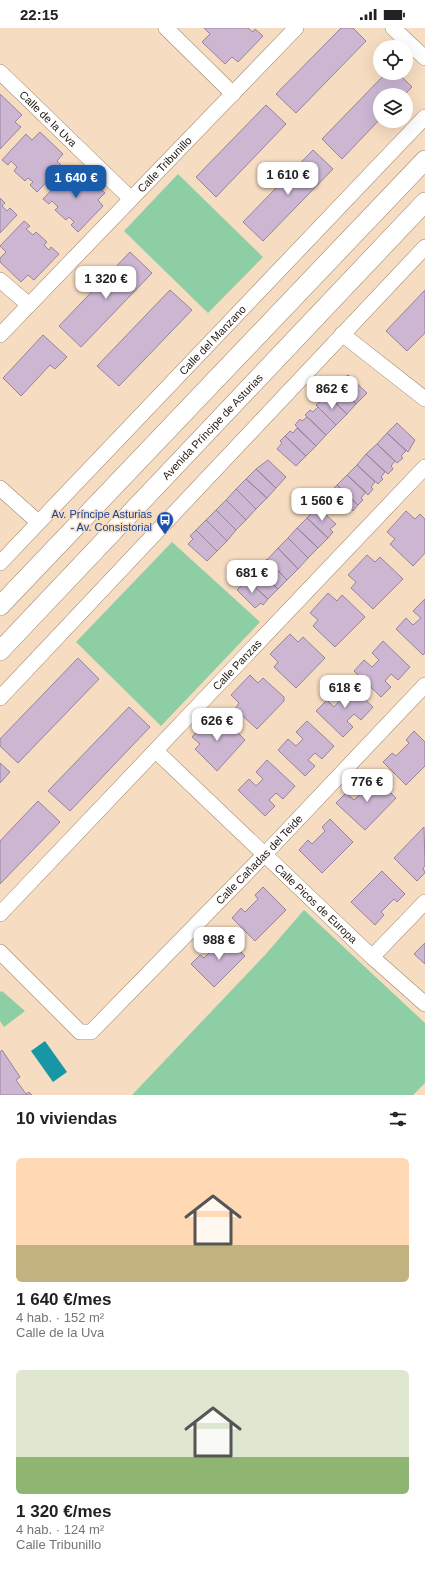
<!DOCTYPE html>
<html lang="es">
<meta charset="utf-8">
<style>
:root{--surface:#fff;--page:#f2f2f2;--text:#222;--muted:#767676;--accent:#195cac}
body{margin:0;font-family:Helvetica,sans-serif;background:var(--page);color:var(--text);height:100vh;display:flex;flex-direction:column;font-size:15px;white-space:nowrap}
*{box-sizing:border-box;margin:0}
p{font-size:13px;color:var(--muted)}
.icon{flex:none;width:22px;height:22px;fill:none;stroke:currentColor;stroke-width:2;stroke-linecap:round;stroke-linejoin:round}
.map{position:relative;height:1067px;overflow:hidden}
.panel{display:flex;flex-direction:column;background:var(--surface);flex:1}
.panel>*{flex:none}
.buttons{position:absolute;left:373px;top:12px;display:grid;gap:8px}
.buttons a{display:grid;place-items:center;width:40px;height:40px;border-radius:50%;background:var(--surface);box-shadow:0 4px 16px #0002;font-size:20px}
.price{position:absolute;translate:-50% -34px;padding:0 9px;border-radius:8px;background:#fff;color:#222;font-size:13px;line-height:26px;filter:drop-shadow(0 1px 2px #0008)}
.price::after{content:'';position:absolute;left:50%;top:24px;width:12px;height:9px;margin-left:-6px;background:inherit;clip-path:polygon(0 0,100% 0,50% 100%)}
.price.selected{background:var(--accent);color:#fff}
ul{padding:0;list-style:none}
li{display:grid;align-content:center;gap:8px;height:212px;padding:0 16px}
li span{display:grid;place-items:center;height:124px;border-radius:6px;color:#555}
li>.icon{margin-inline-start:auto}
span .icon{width:72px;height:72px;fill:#fffc;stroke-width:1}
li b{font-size:17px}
h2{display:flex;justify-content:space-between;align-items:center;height:48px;padding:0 16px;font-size:17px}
.status{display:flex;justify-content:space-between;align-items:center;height:28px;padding:0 20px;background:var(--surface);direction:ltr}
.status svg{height:11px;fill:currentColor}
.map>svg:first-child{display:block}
</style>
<div class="status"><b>22:15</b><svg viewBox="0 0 49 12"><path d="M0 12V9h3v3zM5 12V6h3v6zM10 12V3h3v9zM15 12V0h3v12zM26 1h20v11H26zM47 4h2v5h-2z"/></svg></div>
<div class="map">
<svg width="425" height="1067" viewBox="0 0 425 1067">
<rect width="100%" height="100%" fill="#f6dcc1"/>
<!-- green -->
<path fill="#8ecea5" d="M178 146 263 229 208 285 124 203Z
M172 514 260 594 161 698 76 614Z
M304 882 425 995V1055L413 1067H132L265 927Z
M2 963 25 983 4 999 0 993V964Z"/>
<!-- water -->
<path fill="#1796a6" d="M45 1013 67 1044 53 1054 31 1023Z"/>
<!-- building -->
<path fill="#ccb6d2" stroke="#98839e" d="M204 0H248L253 4 255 1 263 8 238 34 232 29 225 36 202 14 210 6Z
M341 0H353L366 13 296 85 276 66Z
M386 45H398L412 59 404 67H380V91L342 131 322 111Z
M0 66 22 87 15 94 21 99 0 121Z
M266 77 286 96 216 169 196 149Z
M40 104 63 126 57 133 62 138 37 164 30 157 33 154 28 150 25 153 14 143 17 139 11 133 8 137 2 132 26 106 32 112Z
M313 122 333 141 263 213 243 194Z
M81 143 105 165 98 172 103 178 78 204 71 197 74 194 69 189 66 192 55 182 58 179 52 173 49 176 43 171 67 146 74 152Z
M0 170 5 175 2 178 7 183 10 180 17 187 0 205Z
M24 193 30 198 26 201 33 207 36 204 47 214 44 217 49 222 51 219 59 226 34 252 28 247 21 254 0 234V230L6 224 0 218Z
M130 224 152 245 81 319 59 298Z
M170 262 192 282 119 358 97 338Z
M425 262V305L407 323 386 303Z
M43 307 67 329 55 341 50 337 21 368 3 350Z
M348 347 367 365 356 376 335 356Z
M338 358 356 376 347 386 326 366 330 361 333 363Z
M328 368 347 386 336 397 316 377Z
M318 379 336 397 326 407 305 387 310 382 313 384Z
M307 389 326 407 316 418 295 397 300 391 302 393Z
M397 395 415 412 408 424 387 405Z
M297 400 316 418 306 428 285 408 290 403 293 405Z
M387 405 406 423 401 428 403 430 397 435 377 416Z
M285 408 306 428 296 438 277 421 282 415 280 413Z
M377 416 395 433 391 438 393 441 388 446 366 426Z
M366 426 385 444 381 449 383 451 378 456 357 437Z
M268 432 286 449 276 460 256 441Z
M357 437 375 454 371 459 373 461 368 467 347 447Z
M256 441 276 460 267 470 246 451Z
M347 447 366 464 361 470 363 472 358 477 337 457Z
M246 451 267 470 256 481 236 461Z
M337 457 358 477 353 483 350 480 345 486 326 468Z
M236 461 256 481 246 492 226 472Z
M226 472 246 492 236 502 216 482Z
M317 479 336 496 330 501 333 504 328 510 307 490Z
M216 482 236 502 227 513 206 492Z
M406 483 415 491 420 486 425 491V525L413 538 390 516 395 511 387 504Z
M307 490 328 510 318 520 297 500Z
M206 492 227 513 217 523 196 502Z
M297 500 318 520 308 530 288 510Z
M196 502 217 523 207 533 188 516 193 511 190 508Z
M288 510 308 530 298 541 278 520Z
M278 520 298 541 287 552 267 532Z
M367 527 375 534 380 529 403 551 373 581 351 560 356 554 348 547Z
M267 531 287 552 278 561 257 542Z
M257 542 278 561 268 571 247 552Z
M247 552 268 571 263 577 261 575 255 580 237 562Z
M328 565 337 573 342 567 365 589 335 619 313 598 318 592 310 585Z
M425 571V625L423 627 396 601 406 590 413 597 421 590 413 583Z
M290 606 298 614 303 609 325 630 296 660 274 639 278 634 270 626Z
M383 613 410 639 398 652 391 646 385 653 391 659 381 669 354 643 364 632 372 639 379 632 372 625Z
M78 630 99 651 18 735 0 718V711Z
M250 647 258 655 263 650 284 669V673L257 701 235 681 239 675 231 667Z
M345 653 373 679 361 692 354 686 347 693 353 699 343 709 316 683 327 672 334 679 341 671 334 665Z
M129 679 150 699 70 783 48 763Z
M211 688 219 696 224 691 245 712 217 743 195 721 200 716 192 709Z
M307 693 334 718 322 731 315 725 308 732 315 738 305 748 278 722 288 711 296 718 303 711 296 704Z
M414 703 425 714V738L406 757 383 734 392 725 396 728 409 715 406 712Z
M267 732 295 758 283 771 276 765 269 772 275 778 265 788 238 762 249 751 256 758 263 751 256 744Z
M0 735 10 744 0 755Z
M372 747 396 770 365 802 336 775 346 765 354 772 368 759 364 756Z
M38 773 60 794 0 856V813Z
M330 791 353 814 322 845 299 822 308 812 312 816 325 803 322 799Z
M424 799 425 838 423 840 425 845 417 853 394 830Z
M382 843 405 866 397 874 394 871 381 884 384 887 375 897 351 874Z
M263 859 286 882 255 913 232 890 241 880 245 884 258 871 255 867Z
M222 906 245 928 214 959 191 936 200 927 204 930 217 917 214 914Z
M425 915V936L414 926Z
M2 1022 20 1049 16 1052 26 1066 29 1064 32 1067H0V1024Z"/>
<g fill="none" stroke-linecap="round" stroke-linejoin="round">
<defs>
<g id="minor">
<path d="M166 0 233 66"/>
<path d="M393 0 425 30"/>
<path id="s1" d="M0 44 131 171"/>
<path d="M0 252 29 277"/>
<path d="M342 306 425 371"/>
<path id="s2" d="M0 307 296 0"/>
<path d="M0 460 38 494"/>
<path id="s3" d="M0 535 425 89"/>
<path d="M0 670 425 219"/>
<path id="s4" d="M156 723 372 929 425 976"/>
<path id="s5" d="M0 886 425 439"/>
<path id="s6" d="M0 924 80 1004H91L265 826 425 657"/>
<path d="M372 929 425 874"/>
</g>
<g id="tertiary">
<path d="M0 578 425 132"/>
<path id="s7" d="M0 623 425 174"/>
</g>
</defs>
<!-- minor casing -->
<use href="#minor" stroke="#9a8269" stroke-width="16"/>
<!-- tertiary casing -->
<use href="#tertiary" stroke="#9a8269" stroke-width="20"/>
<!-- minor -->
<use href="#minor" stroke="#fff" stroke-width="15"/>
<!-- tertiary -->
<use href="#tertiary" stroke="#fff" stroke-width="19"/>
</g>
<!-- icons -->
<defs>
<symbol id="bus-pin" viewBox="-11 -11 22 30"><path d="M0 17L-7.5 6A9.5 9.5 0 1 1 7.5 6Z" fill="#1a4fb4" stroke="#f6dcc1"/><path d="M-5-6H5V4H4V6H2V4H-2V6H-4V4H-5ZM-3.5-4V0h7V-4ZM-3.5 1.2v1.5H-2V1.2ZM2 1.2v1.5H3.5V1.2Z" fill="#fff"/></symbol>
</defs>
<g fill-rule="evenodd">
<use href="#bus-pin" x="155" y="482" width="20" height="27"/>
</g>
<g text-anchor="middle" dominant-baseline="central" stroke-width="3" stroke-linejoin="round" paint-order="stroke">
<!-- street labels -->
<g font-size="11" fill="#231a10" stroke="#f6dcc1">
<text stroke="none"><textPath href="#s1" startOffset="67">Calle de la Uva</textPath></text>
<text stroke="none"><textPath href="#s2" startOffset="237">Calle Tribunillo</textPath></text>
<text stroke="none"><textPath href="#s3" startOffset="308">Calle del Manzano</textPath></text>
<text stroke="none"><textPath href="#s7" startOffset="309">Avenida Príncipe de Asturias</textPath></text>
<text stroke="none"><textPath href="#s5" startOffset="344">Calle Panzas</textPath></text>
<text stroke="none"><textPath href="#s6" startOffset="365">Calle Cañadas del Teide</textPath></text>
<text stroke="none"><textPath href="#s4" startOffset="221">Calle Picos de Europa</textPath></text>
</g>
<!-- transit labels -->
<g font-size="11" fill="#164399" stroke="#f6dcc1" text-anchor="end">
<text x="152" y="486">Av. Príncipe Asturias<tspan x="152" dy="13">- Av. Consistorial</tspan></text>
</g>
</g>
</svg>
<div class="buttons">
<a><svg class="icon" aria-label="locate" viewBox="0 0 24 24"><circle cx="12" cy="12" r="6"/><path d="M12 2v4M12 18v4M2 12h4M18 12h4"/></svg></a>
<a><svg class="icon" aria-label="layers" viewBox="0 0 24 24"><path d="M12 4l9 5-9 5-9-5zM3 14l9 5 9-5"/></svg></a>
</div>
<b class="price" style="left:288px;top:168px">1 610 €</b>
<b class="price selected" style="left:76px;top:171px">1 640 €</b>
<b class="price" style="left:106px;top:272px">1 320 €</b>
<b class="price" style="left:332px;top:382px">862 €</b>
<b class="price" style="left:322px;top:494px">1 560 €</b>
<b class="price" style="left:252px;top:566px">681 €</b>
<b class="price" style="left:345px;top:681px">618 €</b>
<b class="price" style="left:217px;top:714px">626 €</b>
<b class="price" style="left:367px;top:775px">776 €</b>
<b class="price" style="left:219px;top:933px">988 €</b>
</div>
<section class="panel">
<h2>10 viviendas<svg class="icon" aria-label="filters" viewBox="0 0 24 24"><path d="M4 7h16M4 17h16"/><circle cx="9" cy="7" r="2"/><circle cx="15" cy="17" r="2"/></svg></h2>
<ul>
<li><span style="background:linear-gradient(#ffd9b3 70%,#c2b280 0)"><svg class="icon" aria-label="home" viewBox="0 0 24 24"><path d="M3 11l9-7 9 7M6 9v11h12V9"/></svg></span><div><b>1 640 €/mes</b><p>4 hab. · 152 m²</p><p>Calle de la Uva</p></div></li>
<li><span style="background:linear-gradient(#dfe7d0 70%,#8fb573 0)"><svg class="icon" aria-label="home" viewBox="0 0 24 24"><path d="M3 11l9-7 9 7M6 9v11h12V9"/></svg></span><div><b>1 320 €/mes</b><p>4 hab. · 124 m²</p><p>Calle Tribunillo</p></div></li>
</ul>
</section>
